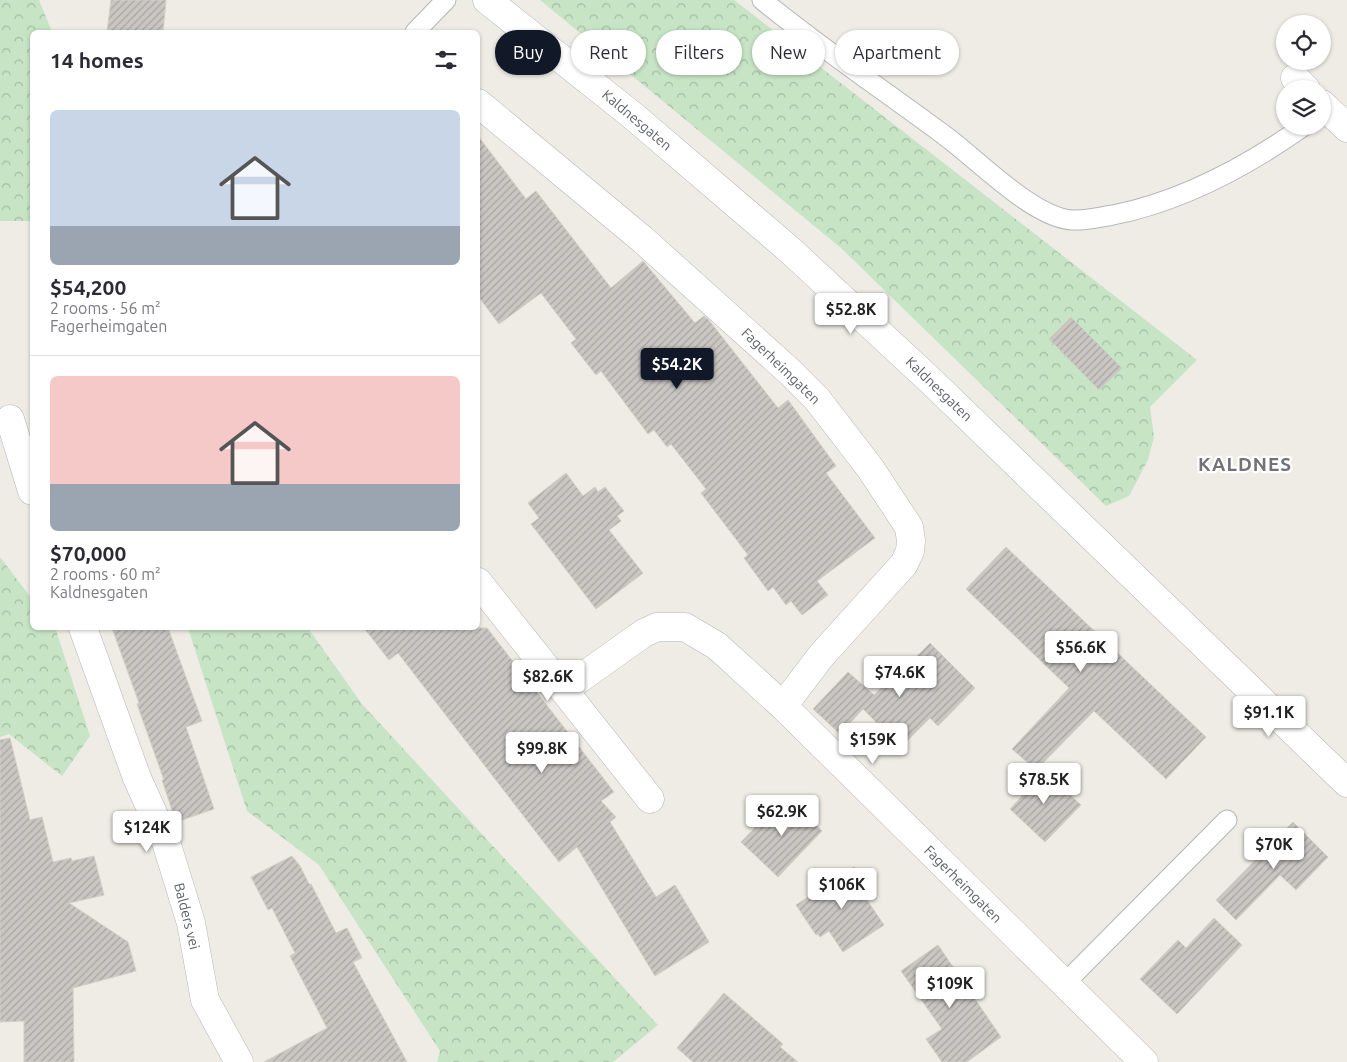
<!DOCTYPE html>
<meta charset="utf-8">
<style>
:root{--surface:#fff;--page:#f2f2f3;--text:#2b2b33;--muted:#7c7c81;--line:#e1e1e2;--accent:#111827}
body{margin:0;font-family:Ubuntu,sans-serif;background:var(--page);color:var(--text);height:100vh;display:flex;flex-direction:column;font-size:19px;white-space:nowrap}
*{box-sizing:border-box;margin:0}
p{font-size:16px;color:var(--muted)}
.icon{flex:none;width:28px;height:28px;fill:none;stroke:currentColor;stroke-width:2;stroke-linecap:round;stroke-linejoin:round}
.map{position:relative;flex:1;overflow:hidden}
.details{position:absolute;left:30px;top:30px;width:450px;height:600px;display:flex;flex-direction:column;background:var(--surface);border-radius:8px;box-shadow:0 1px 4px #0004}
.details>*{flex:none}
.top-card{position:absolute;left:495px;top:30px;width:475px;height:45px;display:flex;gap:10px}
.buttons{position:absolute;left:1276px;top:15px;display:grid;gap:10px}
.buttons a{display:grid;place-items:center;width:55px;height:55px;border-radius:50%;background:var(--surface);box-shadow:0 1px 4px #0004;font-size:25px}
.price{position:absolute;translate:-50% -42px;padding:0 11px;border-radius:5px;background:#fff;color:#222;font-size:16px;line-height:32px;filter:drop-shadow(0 1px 2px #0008)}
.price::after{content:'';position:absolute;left:50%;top:30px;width:15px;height:11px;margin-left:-8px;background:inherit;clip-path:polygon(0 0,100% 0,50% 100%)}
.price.current{background:var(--accent);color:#fff}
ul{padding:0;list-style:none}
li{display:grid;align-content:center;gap:10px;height:265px;padding:0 20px}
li+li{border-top:1px solid var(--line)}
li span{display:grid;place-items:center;height:155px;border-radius:8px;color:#555}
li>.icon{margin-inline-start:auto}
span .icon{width:90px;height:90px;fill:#fffc;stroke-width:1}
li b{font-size:21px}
h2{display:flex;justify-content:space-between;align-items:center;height:60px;padding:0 20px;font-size:21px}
.chip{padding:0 18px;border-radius:22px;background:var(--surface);box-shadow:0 1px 4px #0004;font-size:18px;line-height:45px}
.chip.current{background:var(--accent);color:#fff}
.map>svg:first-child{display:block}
</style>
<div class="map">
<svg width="1347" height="1062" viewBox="0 0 1347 1062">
<defs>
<pattern id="forest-crowns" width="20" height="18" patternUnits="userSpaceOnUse" patternTransform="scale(1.25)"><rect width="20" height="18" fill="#c7e4c5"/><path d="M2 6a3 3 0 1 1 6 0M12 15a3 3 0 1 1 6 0" fill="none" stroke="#a5bca4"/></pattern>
<pattern id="building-hatch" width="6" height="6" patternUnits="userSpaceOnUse" patternTransform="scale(1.25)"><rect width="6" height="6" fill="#cac7c3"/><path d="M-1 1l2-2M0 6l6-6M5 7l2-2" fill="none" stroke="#a7a5a2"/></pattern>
</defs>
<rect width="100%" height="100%" fill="#efece6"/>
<!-- forest -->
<path fill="url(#forest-crowns)" d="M0 0H39L52 32H32V221H0Z
M540 0H734L1197 360 1150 407 1154 437 1148 460 1129 496 1106 506 841 248Z
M0 557 32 599V628H55L56 630 90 736 62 776 9 734 0 737Z
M188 628H308L362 704 658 1025 613 1062H437L440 1051 319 865 247 811Z"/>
<!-- building -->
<path fill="url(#building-hatch)" stroke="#d3cec5" d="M111 0H166L163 32H107Z
M478 136 526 199 536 191 611 288 643 261 695 323 704 316 708 319 778 408 788 400 836 466 826 473 875 538 817 581 828 595 802 615 791 601 786 605 773 587 768 591 744 558 748 555 701 493 706 489 671 444 667 447 654 430 648 434 601 371 596 375 571 343 576 339 541 293 499 324 478 296Z
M1071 317 1122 368 1099 390 1049 339Z
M566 473 583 496 595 487 598 492 605 487 624 511 617 516 621 521 609 530 643 573 596 609 531 524 539 518 528 503Z
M1006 547 1206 737 1166 779 1094 711 1036 770 1012 749 1069 688 966 589Z
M112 628H168L202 721 186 727 214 809 176 822 162 780H164L137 704 139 703Z
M364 628H487L614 792 601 801 616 817 610 822 656 897 675 885 709 942 655 976 577 847 559 862 398 653 389 660Z
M930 643 975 688 938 726 930 718 901 747 863 709 840 734 813 709 848 672 874 695 883 686 885 688Z
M10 738 30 820 42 817 53 862 71 858 72 861 94 856 104 895 69 903 128 942 136 971 73 988 74 1062H24V1021L0 1022V740Z
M1041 768 1081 805 1045 842 1010 809 1022 796 1018 792Z
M786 796 822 831 778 877 741 842Z
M1293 822 1328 857 1296 890 1280 875 1236 920 1216 900Z
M292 856 300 866 309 884H311L336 933 347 928 362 958 353 962 407 1062H264L327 1028 290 956 295 953 272 908 268 910 251 877Z
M854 867 874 896 867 900 884 925 843 952 829 931 820 937 818 934 816 935 796 905Z
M1214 918 1242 945 1177 1014 1140 979 1178 940 1186 948Z
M938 945 1001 1037 967 1062H942L926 1039 942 1029 901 971Z
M724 993 783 1044 780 1047 798 1062H693L677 1048Z"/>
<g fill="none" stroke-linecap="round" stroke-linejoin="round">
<defs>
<path id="service" d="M762 0C821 48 883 90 944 135 976 158 1033 218 1072 220 1086 221 1100 217 1113 215 1183 201 1246 167 1304 126
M415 32 446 0
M1064 984 1227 820"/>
<path id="minor" d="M1295 78 1306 89
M478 103 642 239 790 372 817 399 870 468 909 527 911 541 910 551 904 564 821 656 783 706
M1322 104 1347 128
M10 419 32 491
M478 582 650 799
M83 628 137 778 166 842 191 923 205 1000 239 1062
M565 689 644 633 657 627H685L717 646 783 706 1144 1062"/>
<path id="secondary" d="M487 0 632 115 791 251 932 382 1347 783"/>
</defs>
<!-- service casing -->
<use href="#service" stroke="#b3b6ba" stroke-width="21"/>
<!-- minor casing -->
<use href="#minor" stroke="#b3b6ba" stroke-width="29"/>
<!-- secondary casing -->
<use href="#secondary" stroke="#b2b5b9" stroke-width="29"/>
<!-- service -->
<use href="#service" stroke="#fff" stroke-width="19"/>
<!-- minor -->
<use href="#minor" stroke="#fff" stroke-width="28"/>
<!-- secondary -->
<use href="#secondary" stroke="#fff" stroke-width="28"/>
</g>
<g text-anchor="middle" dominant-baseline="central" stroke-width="4.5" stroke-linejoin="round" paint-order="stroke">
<!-- street labels -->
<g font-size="14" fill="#5e6165" stroke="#fff">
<text transform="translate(637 120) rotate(40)">Kaldnesgaten</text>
<text transform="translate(781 366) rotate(44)">Fagerheimgaten</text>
<text transform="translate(939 389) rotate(44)">Kaldnesgaten</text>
<text transform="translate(963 884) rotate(45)">Fagerheimgaten</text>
<text transform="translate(187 916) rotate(76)">Balders vei</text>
</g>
<!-- district labels -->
<g font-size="19" font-weight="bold" letter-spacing="1" fill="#6f7377" stroke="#fff">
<text x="1245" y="464">KALDNES</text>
</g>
</g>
</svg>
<div class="buttons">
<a><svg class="icon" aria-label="locate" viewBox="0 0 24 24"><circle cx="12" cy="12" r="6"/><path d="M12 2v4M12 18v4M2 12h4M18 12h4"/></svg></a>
<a><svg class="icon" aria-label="layers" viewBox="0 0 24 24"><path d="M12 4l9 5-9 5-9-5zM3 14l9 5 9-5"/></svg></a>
</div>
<b class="price" style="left:851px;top:335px">$52.8K</b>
<b class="price current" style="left:677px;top:390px">$54.2K</b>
<b class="price" style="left:1081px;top:673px">$56.6K</b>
<b class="price" style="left:900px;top:698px">$74.6K</b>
<b class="price" style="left:548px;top:702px">$82.6K</b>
<b class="price" style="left:1269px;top:738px">$91.1K</b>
<b class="price" style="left:873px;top:765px">$159K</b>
<b class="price" style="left:542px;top:774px">$99.8K</b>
<b class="price" style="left:1044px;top:805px">$78.5K</b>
<b class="price" style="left:782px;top:837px">$62.9K</b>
<b class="price" style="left:147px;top:853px">$124K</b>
<b class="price" style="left:1274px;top:870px">$70K</b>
<b class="price" style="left:842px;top:910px">$106K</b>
<b class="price" style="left:950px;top:1009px">$109K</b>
<div class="top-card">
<a class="chip current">Buy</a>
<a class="chip">Rent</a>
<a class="chip">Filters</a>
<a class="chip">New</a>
<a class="chip">Apartment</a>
</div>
<section class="details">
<h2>14 homes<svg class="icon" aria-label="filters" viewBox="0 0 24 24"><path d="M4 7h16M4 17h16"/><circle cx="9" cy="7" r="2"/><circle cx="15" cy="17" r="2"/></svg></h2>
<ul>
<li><span style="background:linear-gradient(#c9d6e8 75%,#9aa5b1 0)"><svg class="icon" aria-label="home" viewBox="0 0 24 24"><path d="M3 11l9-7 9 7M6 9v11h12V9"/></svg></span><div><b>$54,200</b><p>2 rooms · 56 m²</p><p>Fagerheimgaten</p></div></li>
<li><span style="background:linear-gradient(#f6c9c9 70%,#9aa5b1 0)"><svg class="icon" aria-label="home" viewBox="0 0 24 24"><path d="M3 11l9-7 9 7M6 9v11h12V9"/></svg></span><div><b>$70,000</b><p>2 rooms · 60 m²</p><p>Kaldnesgaten</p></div></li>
</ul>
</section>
</div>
